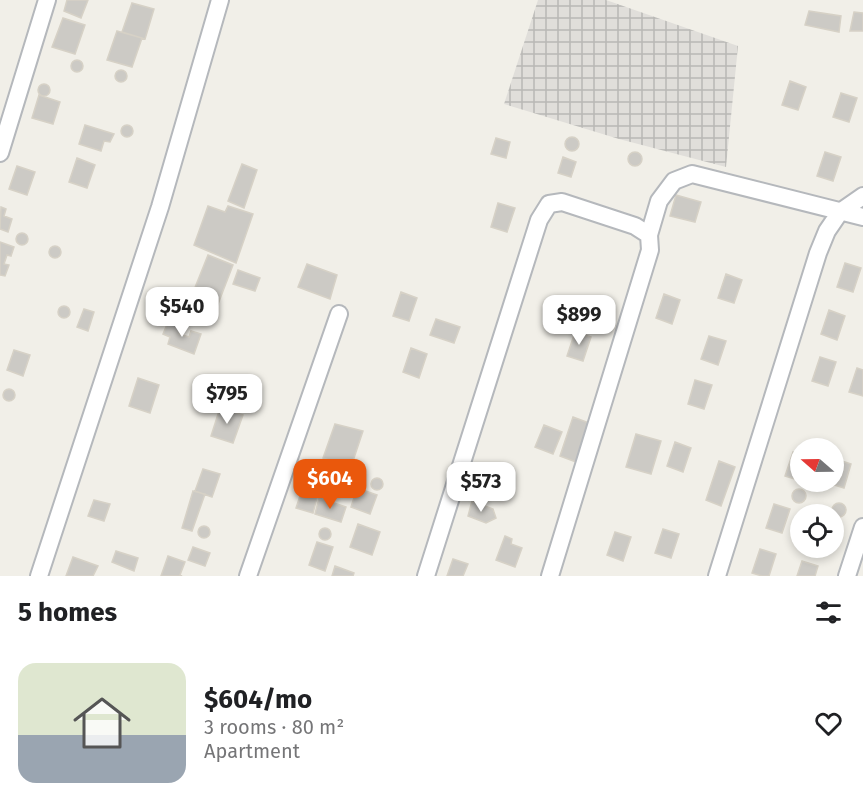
<!DOCTYPE html>
<meta charset="utf-8">
<style>
:root{--surface:#fff;--page:#f6f6f6;--text:#202124;--muted:#757577;--line:#e0e0e0;--accent:#ea580c}
body{margin:0;font-family:"Fira Sans",sans-serif;background:var(--page);color:var(--text);height:100vh;display:flex;flex-direction:column;font-size:22px;white-space:nowrap}
*{box-sizing:border-box;margin:0}
p{font-size:20px;color:var(--muted)}
.icon{flex:none;width:33px;height:33px;fill:none;stroke:currentColor;stroke-width:2;stroke-linecap:round;stroke-linejoin:round}
.map{position:relative;height:576px;overflow:hidden}
.side{display:flex;flex-direction:column;background:var(--surface);flex:1}
.side>*{flex:none}
.needle{width:39px;rotate:290deg}
.buttons{position:absolute;left:790px;top:438px;display:grid;gap:12px}
.buttons a{display:grid;place-items:center;width:54px;height:54px;border-radius:50%;background:var(--surface);box-shadow:0 3px 9px #0003;font-size:30px}
.price{position:absolute;translate:-50% -51px;padding:0 14px;border-radius:12px;background:#fff;color:#222;font-size:20px;line-height:39px;filter:drop-shadow(0 2px 3px #0008)}
.price::after{content:'';position:absolute;left:50%;top:36px;width:18px;height:14px;margin-left:-9px;background:inherit;clip-path:polygon(0 0,100% 0,50% 100%)}
.price.active{background:var(--accent);color:#fff}
ul{padding:0;list-style:none}
li{display:flex;align-items:center;gap:18px;height:150px;padding:0 18px}
li+li{border-top:2px solid var(--line)}
li span{display:grid;place-items:center;flex:none;width:168px;height:120px;border-radius:18px;color:#555}
li>.icon{margin-inline-start:auto}
span .icon{width:72px;height:72px;fill:#fffc;stroke-width:1}
li b{font-size:26px}
h2{display:flex;justify-content:space-between;align-items:center;height:72px;padding:0 18px;font-size:26px}
.map>svg:first-child{display:block}
</style>
<div class="map">
<svg width="863" height="576" viewBox="0 0 863 576">
<defs>
<pattern id="industrial-grid" width="8" height="8" patternUnits="userSpaceOnUse" patternTransform="scale(1.5)"><rect width="8" height="8" fill="#e0deda"/><path d="M0 4h8M4 0v8" fill="none" stroke="#b9b8b5"/></pattern>
</defs>
<rect width="100%" height="100%" fill="#f1efe8"/>
<!-- industrial -->
<path fill="url(#industrial-grid)" d="M538 0H606L738 46 726 167 619 139 504 104Z"/>
<!-- building -->
<path fill="#cccac5" stroke="#d6d1c6" stroke-width="1.5" d="M67 0H88L81 18 64 11Z
M132 3 154 9 145 39 122 32Z
M809 11 841 16 839 32 805 25Z
M854 12 863 13V31H850Z
M63 18 85 25 75 54 52 47Z
M117 31 142 38 132 67 107 60Z
M71 66a6 6 0 1 1 12 0a6 6 0 1 1-12 0Z
M115 76a6 6 0 1 1 12 0a6 6 0 1 1-12 0Z
M790 81 806 87 798 110 782 105Z
M38 90a6 6 0 1 1 12 0a6 6 0 1 1-12 0Z
M841 93 857 98 849 122 833 117Z
M39 95 60 102 53 124 32 118Z
M121 131a6 6 0 1 1 12 0a6 6 0 1 1-12 0Z
M85 125 114 134 110 142 104 141 101 151 79 144Z
M565 144a7 7 0 1 1 14 0a7 7 0 1 1-14 0Z
M496 138 510 142 506 158 491 154Z
M825 152 841 157 833 181 817 176Z
M628 159a7 7 0 1 1 14 0a7 7 0 1 1-14 0Z
M563 157 576 162 571 177 558 173Z
M77 158 95 165 87 188 69 182Z
M242 164 257 170 244 208 228 201Z
M17 166 35 172 27 195 9 189Z
M676 195 701 202 695 222 670 216Z
M498 203 515 208 507 232 491 227Z
M208 206 225 212 228 206 253 214 236 263 194 245Z
M1 207 6 209 4 216 12 219 8 232 0 229Z
M16 239a6 6 0 1 1 12 0a6 6 0 1 1-12 0Z
M0 242 14 247 11 256 7 255 4 264 9 265 5 276 0 275Z
M49 252a6 6 0 1 1 12 0a6 6 0 1 1-12 0Z
M208 255 233 265 213 317 186 310Z
M845 263 861 268 853 292 837 287Z
M307 264 337 275 330 299 298 287Z
M238 270 260 278 255 291 233 284Z
M726 274 742 280 734 303 718 298Z
M401 292 417 298 409 321 393 316Z
M664 294 680 300 672 324 656 318Z
M58 312a6 6 0 1 1 12 0a6 6 0 1 1-12 0Z
M84 309 94 312 88 331 77 327Z
M829 310 845 316 837 340 821 334Z
M178 319 184 321 179 334 189 337 191 331 201 334 194 354 168 344 170 337 163 334 168 322 176 325Z
M436 319 460 327 454 343 430 335Z
M575 332 591 337 583 361 567 356Z
M709 336 726 341 718 365 701 359Z
M411 348 427 354 419 378 403 372Z
M14 350 30 355 23 376 7 370Z
M820 357 836 362 828 386 812 381Z
M857 368 863 370V396L849 392Z
M138 378 159 385 150 413 129 406Z
M234 379 253 384 245 408 226 402Z
M695 380 712 385 704 409 688 404Z
M3 395a6 6 0 1 1 12 0a6 6 0 1 1-12 0Z
M220 408 243 415 233 443 211 436Z
M573 417 589 423 576 462 560 456Z
M335 424 363 431 351 467 323 458Z
M544 425 562 432 553 454 535 447Z
M636 434 661 441 651 474 626 467Z
M675 442 691 448 683 472 667 466Z
M793 452 801 455V481L785 476Z
M836 459 851 464 844 488 828 483 834 482V463Z
M719 461 735 467 721 506 706 500Z
M489 466 505 471 497 495 482 490Z
M203 469 220 474 212 497 195 491Z
M371 484a6 6 0 1 1 12 0a6 6 0 1 1-12 0Z
M357 488 377 495 370 514 351 507Z
M792 496a7 7 0 1 1 14 0a7 7 0 1 1-14 0Z
M193 491 205 494 192 531 182 528Z
M301 493 317 498 313 513 296 508Z
M319 498 346 507 341 522 315 514Z
M94 500 110 504 104 521 88 516Z
M472 501 493 509 496 518 486 523 468 516Z
M832 510a7 7 0 1 1 14 0a7 7 0 1 1-14 0Z
M774 504 790 509 782 533 766 528Z
M358 524 380 532 372 555 350 547Z
M198 532a6 6 0 1 1 12 0a6 6 0 1 1-12 0Z
M319 534a6 6 0 1 1 12 0a6 6 0 1 1-12 0Z
M663 529 679 534 671 558 655 553Z
M615 532 631 537 623 561 607 555Z
M505 536 512 539 511 544 522 548 515 567 496 560Z
M317 542 333 547 325 571 309 565Z
M193 547 210 553 205 566 188 560Z
M760 549 776 554 769 576H762L752 573Z
M116 551 138 558 134 571 112 562Z
M168 556 185 562 180 575 182 576H161Z
M73 557 98 566 93 576H66Z
M453 559 468 564 463 576H447Z
M802 561 818 566 815 576H797Z
M335 566 354 573 353 576H332Z"/>
<g fill="none" stroke-linecap="round" stroke-linejoin="round">
<defs>
<path id="minor" d="M0 153 47 0
M39 576 160 207 220 0
M248 576 339 314
M426 576 539 220 549 204 562 202 635 226 649 235
M550 576 650 250 649 235 659 201 674 181 692 174 863 217
M717 576 818 253 827 231 840 212 863 196
M847 576 863 527"/>
</defs>
<!-- minor casing -->
<use href="#minor" stroke="#b5b8bc" stroke-width="20"/>
<!-- minor -->
<use href="#minor" stroke="#fff" stroke-width="16"/>
</g>
</svg>
<div class="buttons">
<a><svg class="needle" viewBox="-14 -14 28 28"><path d="M0-13l5 13h-10z" fill="#e53935"/><path d="M0 13l5-13h-10z" fill="#757577"/></svg></a>
<a><svg class="icon" aria-label="locate" viewBox="0 0 24 24"><circle cx="12" cy="12" r="6"/><path d="M12 2v4M12 18v4M2 12h4M18 12h4"/></svg></a>
</div>
<b class="price" style="left:182px;top:338px">$540</b>
<b class="price" style="left:579px;top:346px">$899</b>
<b class="price" style="left:227px;top:425px">$795</b>
<b class="price active" style="left:330px;top:510px">$604</b>
<b class="price" style="left:481px;top:513px">$573</b>
</div>
<section class="side">
<h2>5 homes<svg class="icon" aria-label="filters" viewBox="0 0 24 24"><path d="M4 7h16M4 17h16"/><circle cx="9" cy="7" r="2"/><circle cx="15" cy="17" r="2"/></svg></h2>
<ul>
<li><span style="background:linear-gradient(#dfe7d0 60%,#9aa5b1 0)"><svg class="icon" aria-label="home" viewBox="0 0 24 24"><path d="M3 11l9-7 9 7M6 9v11h12V9"/></svg></span><div><b>$604/mo</b><p>3 rooms · 80 m²</p><p>Apartment</p></div><svg class="icon" aria-label="heart" viewBox="0 0 24 24"><path d="M12 20l-8-8c-3-5 5-10 8-4 3-6 11-1 8 4z"/></svg></li>
</ul>
</section>
